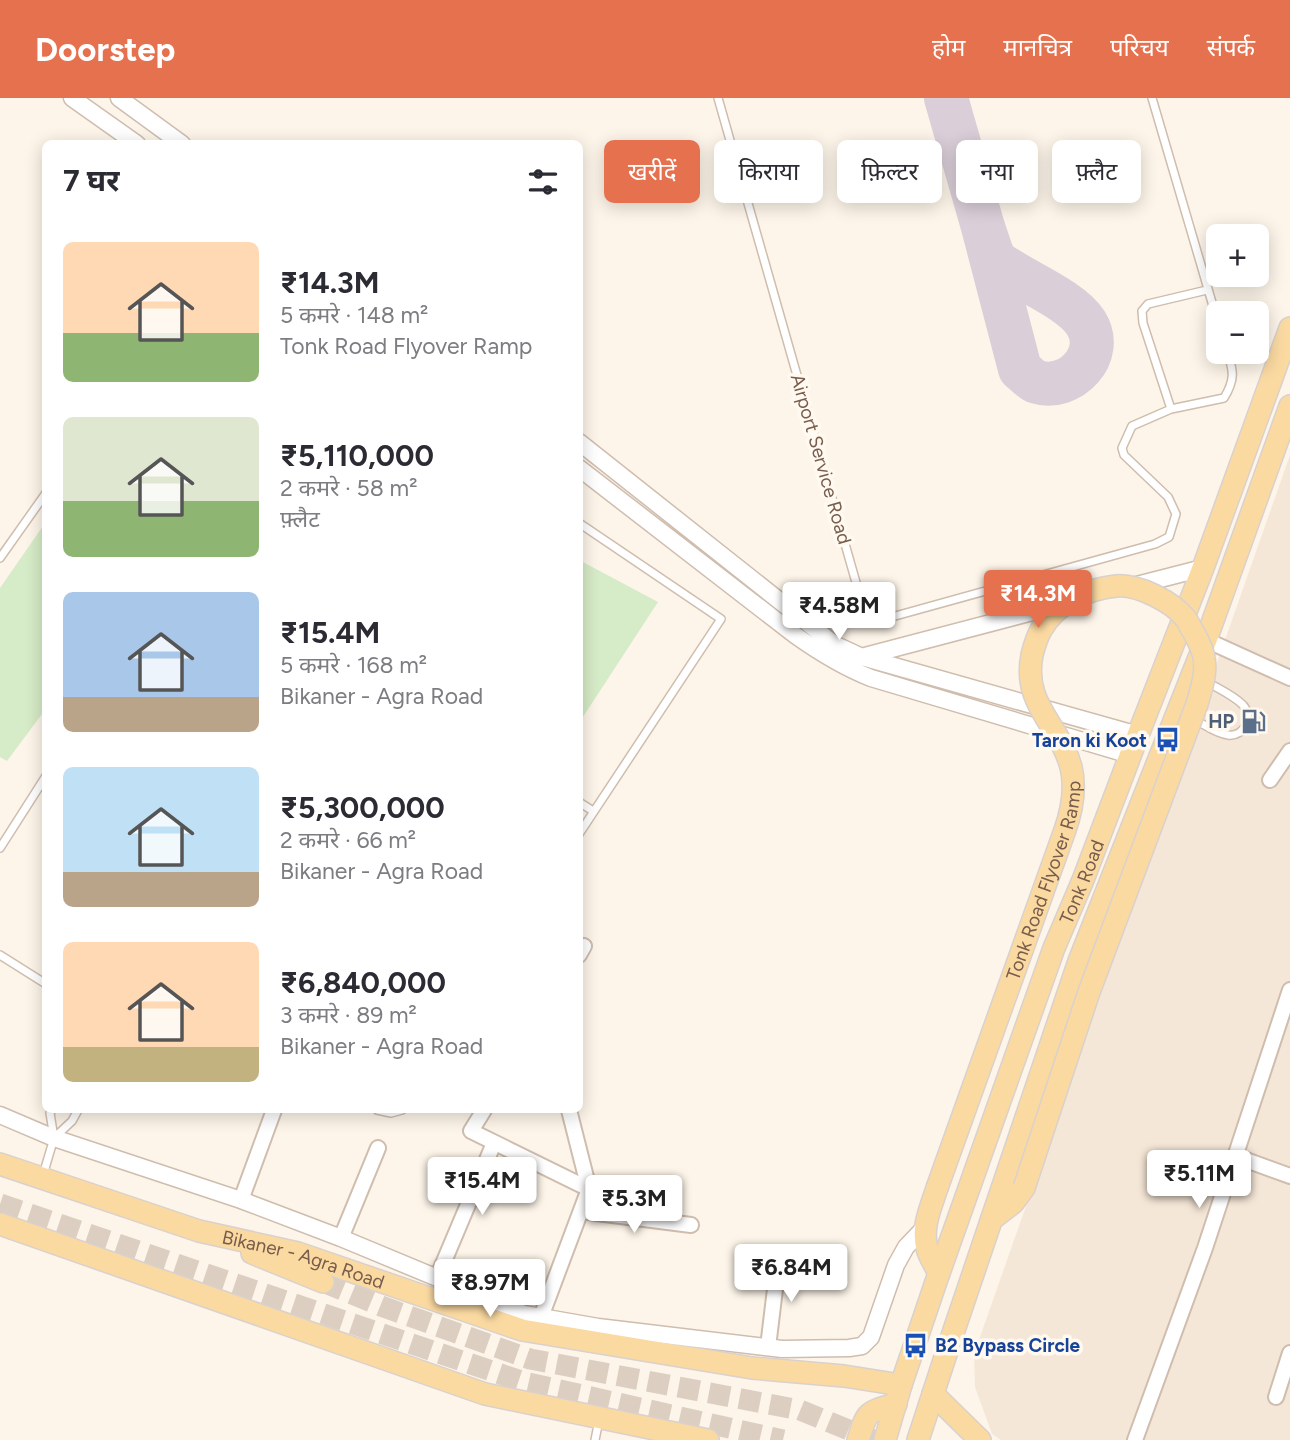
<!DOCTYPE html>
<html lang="hi">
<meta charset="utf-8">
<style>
:root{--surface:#fff;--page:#f2f2f3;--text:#2b2b33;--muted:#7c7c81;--accent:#e6714f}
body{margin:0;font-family:Figtree,"Noto Sans Devanagari",sans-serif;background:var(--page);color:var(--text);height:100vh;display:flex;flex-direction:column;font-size:26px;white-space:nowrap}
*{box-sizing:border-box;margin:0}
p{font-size:23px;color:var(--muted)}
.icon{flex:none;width:38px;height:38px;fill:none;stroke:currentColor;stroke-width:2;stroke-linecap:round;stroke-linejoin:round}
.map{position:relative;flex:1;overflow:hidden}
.sheet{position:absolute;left:42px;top:42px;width:541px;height:973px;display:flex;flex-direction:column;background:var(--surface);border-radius:10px;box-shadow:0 4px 18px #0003}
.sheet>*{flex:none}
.banner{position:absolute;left:604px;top:42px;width:581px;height:63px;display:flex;gap:14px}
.buttons{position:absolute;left:1206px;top:126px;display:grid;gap:14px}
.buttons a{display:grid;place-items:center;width:63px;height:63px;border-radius:10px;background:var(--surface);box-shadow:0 4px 18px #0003;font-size:35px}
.price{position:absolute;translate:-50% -60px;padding:0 16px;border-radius:7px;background:#fff;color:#222;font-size:23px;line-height:46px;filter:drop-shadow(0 2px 4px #0008)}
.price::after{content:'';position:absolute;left:50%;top:42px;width:21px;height:16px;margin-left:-10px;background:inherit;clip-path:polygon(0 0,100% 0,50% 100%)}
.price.selected{background:var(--accent);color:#fff}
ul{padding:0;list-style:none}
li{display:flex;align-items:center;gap:21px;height:175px;padding:0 21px}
li span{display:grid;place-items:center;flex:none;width:196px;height:140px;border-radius:10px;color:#555}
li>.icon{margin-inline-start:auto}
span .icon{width:84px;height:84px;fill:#fffc;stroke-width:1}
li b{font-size:30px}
h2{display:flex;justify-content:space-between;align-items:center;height:84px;padding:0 21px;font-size:30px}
.tag{padding:0 24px;border-radius:10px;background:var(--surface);box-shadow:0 4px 18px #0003;font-size:24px;line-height:63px}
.tag.selected{background:var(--accent);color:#fff}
header{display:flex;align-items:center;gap:42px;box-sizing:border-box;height:98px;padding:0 35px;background:var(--accent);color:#fff}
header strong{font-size:33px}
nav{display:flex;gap:38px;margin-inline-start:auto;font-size:24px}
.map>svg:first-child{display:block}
</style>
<header>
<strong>Doorstep</strong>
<nav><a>होम</a><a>मानचित्र</a><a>परिचय</a><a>संपर्क</a></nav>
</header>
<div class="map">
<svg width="1290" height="1342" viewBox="0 0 1290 1342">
<rect width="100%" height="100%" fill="#fdf5e9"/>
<!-- residential -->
<path fill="#f5e7d7" d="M1290 357V1342H1001L992 1336 975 1289 974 1256Z"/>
<!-- park -->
<path fill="#d6ebc7" d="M45 425V612L7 663 0 659V490Z
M579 462 658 504 579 625Z"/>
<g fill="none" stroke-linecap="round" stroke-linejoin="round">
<!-- taxiway -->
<path stroke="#daced8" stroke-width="44" d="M946 0 983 129 1020 271C1025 275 1031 282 1037 284 1070 294 1106 257 1086 225 1071 201 1021 182 997 164L992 156 983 129"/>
<!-- primary-tunnel -->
<path stroke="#dccfc2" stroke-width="21" stroke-dasharray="21 10" stroke-linecap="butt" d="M0 1106 524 1284 783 1342
M323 1184 381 1208 530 1261 800 1312 873 1342"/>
<defs>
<path id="service" d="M718 0 863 509 876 516 888 520 1155 446 1169 439 1176 416 1168 399 1124 357 1122 350 1132 328 1171 311 1224 300C1235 282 1234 273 1227 254
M1152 0 1218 225
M1171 311 1143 225 1142 213 1148 206 1207 192
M579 425 721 521 579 736
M0 460 46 395
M1193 621C1204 626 1216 636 1228 637 1244 639 1254 619 1243 607 1233 597 1217 590 1205 583
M579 704 593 713
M0 750 46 678
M0 857 46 886
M377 1012 391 1015 402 1012
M55 1039 72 1023 78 1012
M43 1077 54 1040 50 1015 52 1012
M595 1342 599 1322"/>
<path id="minor" d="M1206 542 1290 580
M1270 682 1290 653
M579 857 584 848
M484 1012 471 1033 589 1091
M1235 1058 1290 1078
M241 1102 274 1012
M581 1113 691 1127
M341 1140 378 1050
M437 1180 494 1045
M541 1219 589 1091 569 1012
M768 1249 779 1158
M1276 1299 1290 1255
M1135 1342 1205 1150 1290 892"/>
<path id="tertiary" d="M72 0 137 46
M119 0 182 46
M579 344 834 546 862 559 1138 637
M579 370 795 537C819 554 843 569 871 580L1130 657
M1129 489 1203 470
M865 558 1063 506
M0 1017 54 1040 241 1102 341 1140 524 1216 598 1229 782 1251 849 1250 862 1248 871 1239 896 1167 906 1149 926 1128"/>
<g id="primary">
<path id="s1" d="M0 1066 199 1133 298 1155 522 1232 752 1270 844 1278 901 1287"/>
<path d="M937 1090C931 1109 921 1130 927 1150 929 1159 935 1167 939 1175"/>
<path d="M992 1121 1013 1105 1024 1090"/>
<path d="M0 1126 485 1296 708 1342"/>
<path d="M252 1155 323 1184"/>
<path d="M933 1296 980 1342"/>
<path d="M858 1342C867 1313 867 1314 896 1306"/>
<path id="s2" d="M885 1342 901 1287 939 1175 1054 850 1083 782 1138 637 1203 470 1290 230"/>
<path d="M918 1342 949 1247 1079 863 1206 542 1290 308"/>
</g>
</defs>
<!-- service casing -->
<use href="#service" stroke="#cfbdae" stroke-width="10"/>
<!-- minor casing -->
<use href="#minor" stroke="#cfbdae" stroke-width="18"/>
<!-- tertiary casing -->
<use href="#tertiary" stroke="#cfbdae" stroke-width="19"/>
<!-- primary casing -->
<use href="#primary" stroke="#d9d1cd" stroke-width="24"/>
<!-- service -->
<use href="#service" stroke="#fff" stroke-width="7"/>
<!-- minor -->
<use href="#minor" stroke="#fff" stroke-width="14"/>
<!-- tertiary -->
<use href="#tertiary" stroke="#fff" stroke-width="16"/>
<!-- primary -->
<use href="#primary" stroke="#fbdaa2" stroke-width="21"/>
<defs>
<g id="primary-bridge">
<path id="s3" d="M937 1090 1065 732C1072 712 1076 690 1071 669 1060 627 1022 607 1032 557 1034 549 1037 539 1041 532 1056 505 1087 491 1116 488 1138 486 1173 504 1186 521 1189 525 1191 531 1194 535 1198 543 1203 551 1204 560 1207 575 1201 592 1197 606L1089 894 1024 1090"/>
</g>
</defs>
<!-- primary-bridge casing -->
<use href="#primary-bridge" stroke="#d9d1cd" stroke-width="24" stroke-linecap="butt"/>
<!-- primary-bridge -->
<use href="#primary-bridge" stroke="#fbdaa2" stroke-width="21"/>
</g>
<!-- icons -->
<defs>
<symbol id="fuel-bare" viewBox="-9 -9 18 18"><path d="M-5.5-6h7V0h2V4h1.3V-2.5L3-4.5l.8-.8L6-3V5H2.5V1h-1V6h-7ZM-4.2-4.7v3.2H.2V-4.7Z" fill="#5c6f8a" stroke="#fff9f0" stroke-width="2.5" paint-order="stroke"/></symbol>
<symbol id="bus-bare" viewBox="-9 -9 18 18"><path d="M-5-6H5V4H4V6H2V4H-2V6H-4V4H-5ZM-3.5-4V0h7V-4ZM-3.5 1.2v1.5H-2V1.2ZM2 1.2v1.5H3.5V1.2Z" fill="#1a4fb4" stroke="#fff9f0" stroke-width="2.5" paint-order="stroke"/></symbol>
</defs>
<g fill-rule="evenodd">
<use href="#fuel-bare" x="1236" y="606" width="35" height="35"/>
<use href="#bus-bare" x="1150" y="624" width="35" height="35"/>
<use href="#bus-bare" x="898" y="1230" width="35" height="35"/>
</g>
<g text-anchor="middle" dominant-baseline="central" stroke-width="7" stroke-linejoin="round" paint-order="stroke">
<!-- street labels -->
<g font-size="19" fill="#785c4c" stroke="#fff9f0">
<text transform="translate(821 361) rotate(74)">Airport Service Road</text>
<text stroke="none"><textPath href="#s3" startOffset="326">Tonk Road Flyover Ramp</textPath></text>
<text stroke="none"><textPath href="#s2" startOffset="592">Tonk Road</textPath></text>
<text stroke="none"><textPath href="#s1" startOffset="318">Bikaner - Agra Road</textPath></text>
</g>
<!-- service labels -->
<g font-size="19" font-weight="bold" fill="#4e5e75" stroke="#fff9f0" text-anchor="end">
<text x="1234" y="623">HP</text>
</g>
<!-- transit labels -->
<g font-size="19" font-weight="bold" fill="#164399" stroke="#fff9f0" text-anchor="end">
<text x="1147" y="642">Taron ki Koot</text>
<text x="935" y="1247" text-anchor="start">B2 Bypass Circle</text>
</g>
</g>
</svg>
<div class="buttons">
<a>+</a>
<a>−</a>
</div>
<b class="price selected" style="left:1038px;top:532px">₹14.3M</b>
<b class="price" style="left:839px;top:544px">₹4.58M</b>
<b class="price" style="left:1199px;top:1112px">₹5.11M</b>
<b class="price" style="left:482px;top:1119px">₹15.4M</b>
<b class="price" style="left:634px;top:1137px">₹5.3M</b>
<b class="price" style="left:791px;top:1206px">₹6.84M</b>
<b class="price" style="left:490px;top:1221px">₹8.97M</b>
<div class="banner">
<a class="tag selected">खरीदें</a>
<a class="tag">किराया</a>
<a class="tag">फ़िल्टर</a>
<a class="tag">नया</a>
<a class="tag">फ़्लैट</a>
</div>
<section class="sheet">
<h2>7 घर<svg class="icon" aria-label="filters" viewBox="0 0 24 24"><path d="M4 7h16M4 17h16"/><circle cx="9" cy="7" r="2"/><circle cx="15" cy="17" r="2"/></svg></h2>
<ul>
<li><span style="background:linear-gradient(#ffd9b3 65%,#8fb573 0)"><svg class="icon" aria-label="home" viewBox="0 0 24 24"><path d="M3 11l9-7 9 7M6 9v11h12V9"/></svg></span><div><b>₹14.3M</b><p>5 कमरे · 148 m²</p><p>Tonk Road Flyover Ramp</p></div></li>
<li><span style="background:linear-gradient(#dfe7d0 60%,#8fb573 0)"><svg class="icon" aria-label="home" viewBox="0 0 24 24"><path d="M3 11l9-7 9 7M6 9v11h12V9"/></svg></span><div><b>₹5,110,000</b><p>2 कमरे · 58 m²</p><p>फ़्लैट</p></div></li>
<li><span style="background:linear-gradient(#a9c7e8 75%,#b9a48a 0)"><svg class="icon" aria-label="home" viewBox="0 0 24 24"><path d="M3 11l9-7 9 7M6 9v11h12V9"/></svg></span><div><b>₹15.4M</b><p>5 कमरे · 168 m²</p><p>Bikaner - Agra Road</p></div></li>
<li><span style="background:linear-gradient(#bfe0f5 75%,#b9a48a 0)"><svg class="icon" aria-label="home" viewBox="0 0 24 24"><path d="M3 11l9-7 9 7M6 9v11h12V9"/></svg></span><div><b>₹5,300,000</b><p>2 कमरे · 66 m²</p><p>Bikaner - Agra Road</p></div></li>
<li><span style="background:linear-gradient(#ffd9b3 75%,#c2b280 0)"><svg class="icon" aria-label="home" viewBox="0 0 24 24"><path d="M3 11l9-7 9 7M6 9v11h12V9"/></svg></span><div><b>₹6,840,000</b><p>3 कमरे · 89 m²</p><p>Bikaner - Agra Road</p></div></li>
</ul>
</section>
</div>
